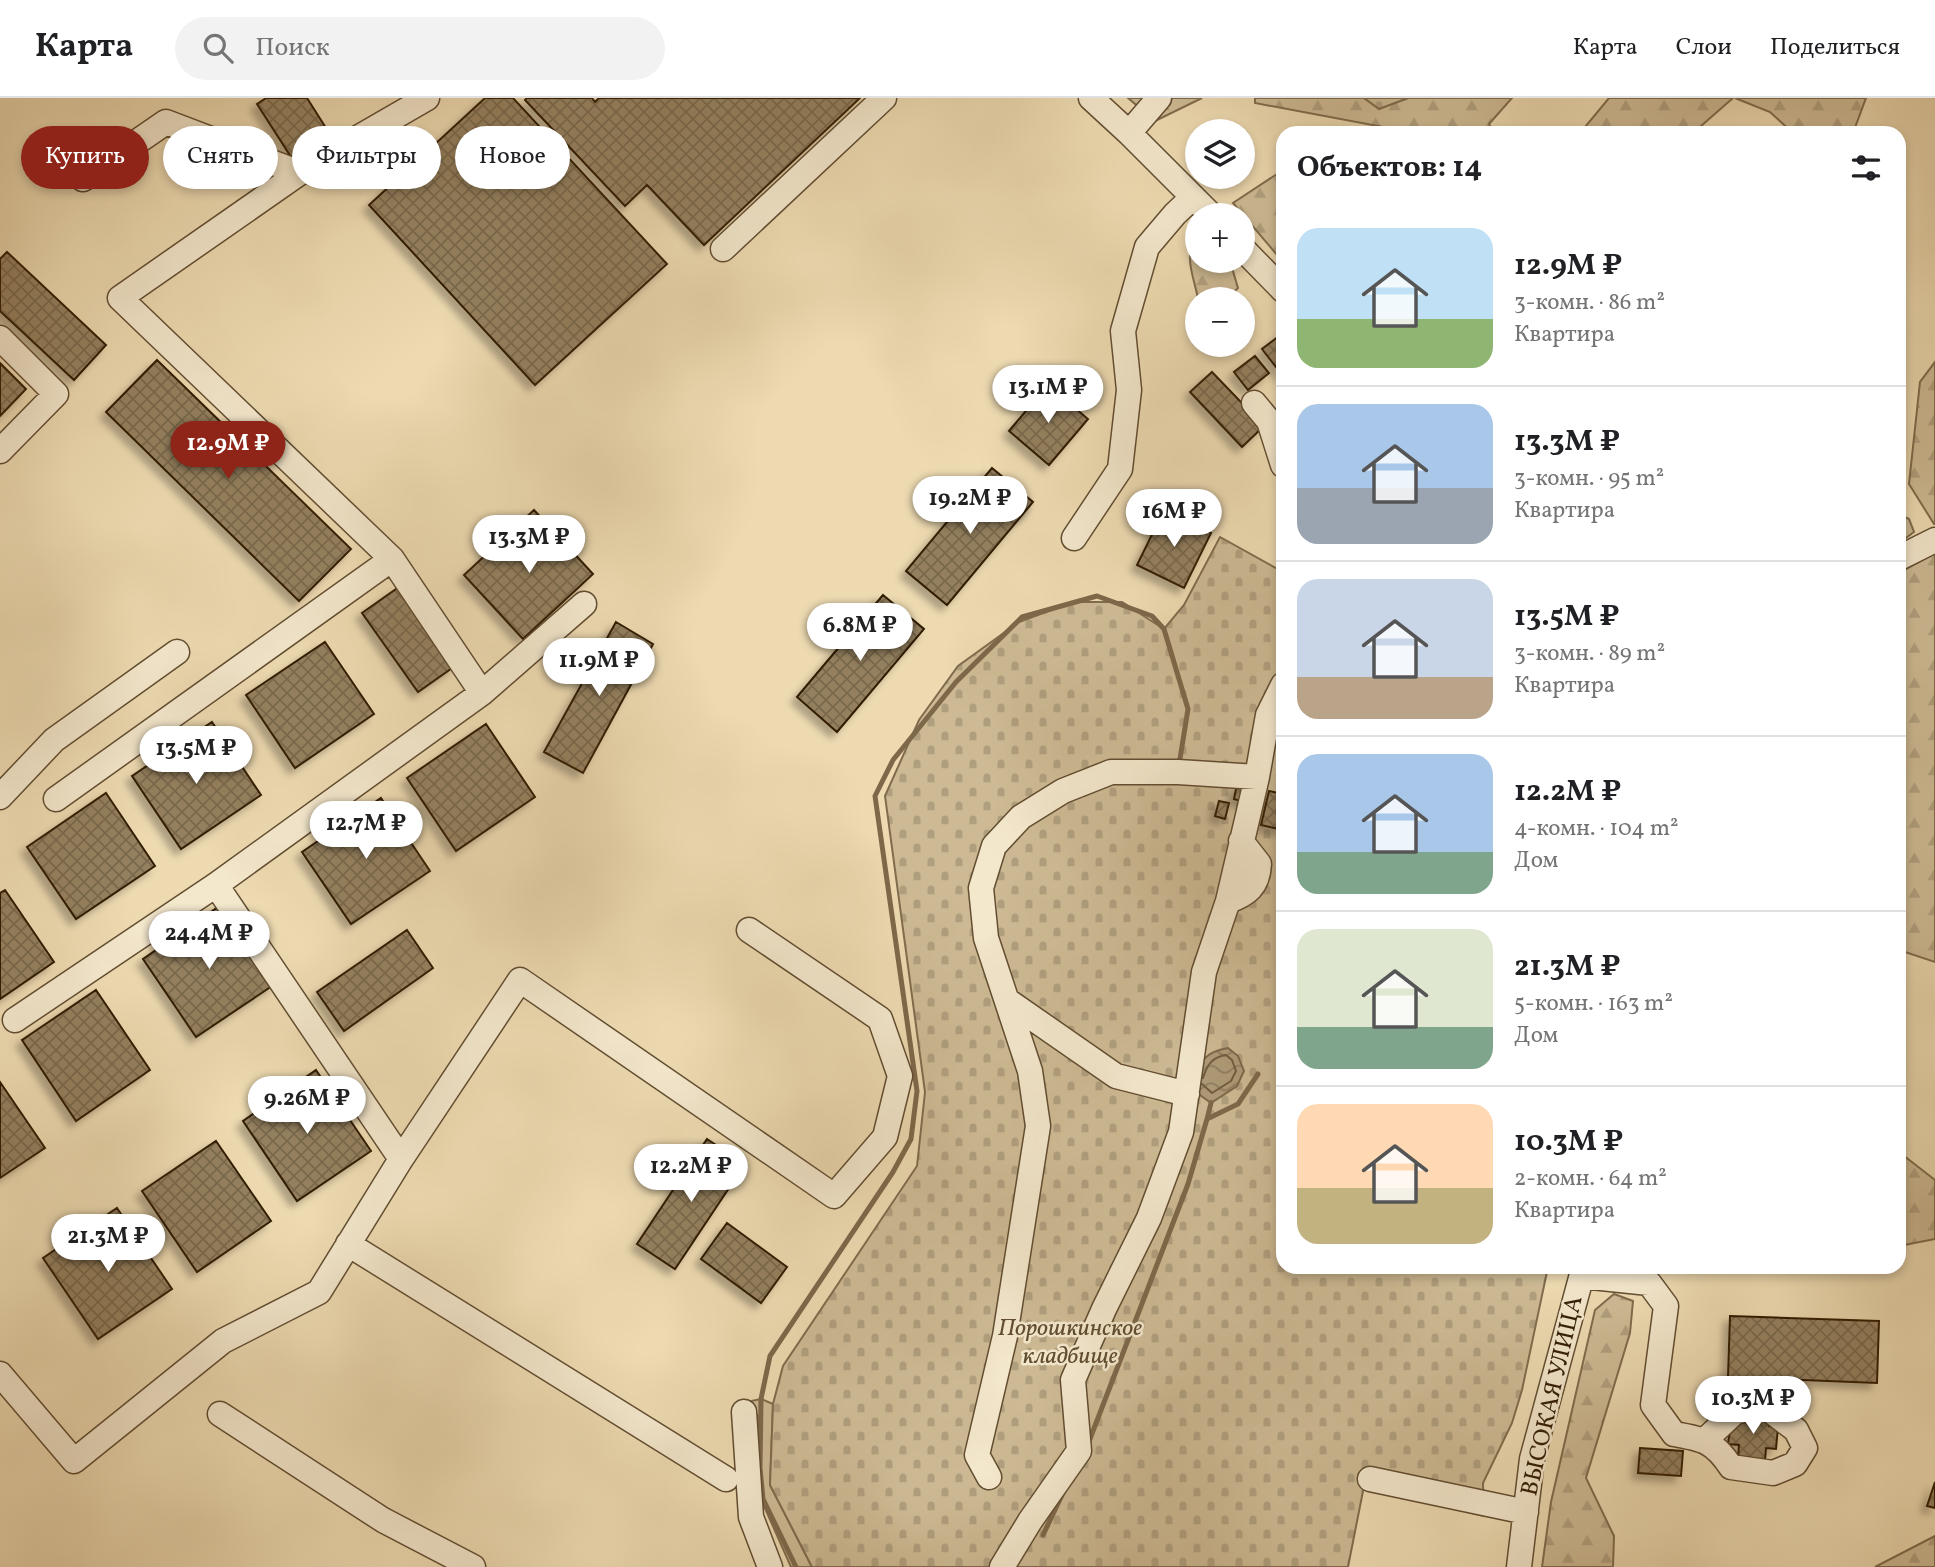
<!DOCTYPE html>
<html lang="ru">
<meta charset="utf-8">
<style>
:root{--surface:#fff;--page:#f2f2f2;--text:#202124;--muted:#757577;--line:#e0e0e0;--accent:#8f2418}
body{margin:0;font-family:Vollkorn,serif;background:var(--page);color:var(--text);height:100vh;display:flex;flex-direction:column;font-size:26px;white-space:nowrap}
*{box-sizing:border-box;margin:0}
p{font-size:23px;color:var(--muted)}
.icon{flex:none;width:38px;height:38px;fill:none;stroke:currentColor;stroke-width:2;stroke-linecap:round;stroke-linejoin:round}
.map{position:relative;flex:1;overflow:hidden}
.sheet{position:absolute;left:1276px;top:28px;width:630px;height:1148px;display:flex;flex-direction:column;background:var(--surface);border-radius:21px;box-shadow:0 4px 10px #0003}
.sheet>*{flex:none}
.banner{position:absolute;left:21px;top:28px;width:665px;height:63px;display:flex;gap:14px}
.buttons{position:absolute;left:1185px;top:21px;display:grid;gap:14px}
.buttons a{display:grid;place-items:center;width:70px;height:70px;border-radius:50%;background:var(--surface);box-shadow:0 4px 10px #0003;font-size:35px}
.price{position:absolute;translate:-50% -60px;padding:0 16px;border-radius:24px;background:#fff;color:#222;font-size:23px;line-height:46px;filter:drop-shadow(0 2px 4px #0008)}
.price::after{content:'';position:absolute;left:50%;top:42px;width:21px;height:16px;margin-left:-10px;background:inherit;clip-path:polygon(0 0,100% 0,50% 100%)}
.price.selected{background:var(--accent);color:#fff}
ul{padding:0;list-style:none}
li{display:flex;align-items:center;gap:21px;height:175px;padding:0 21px}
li+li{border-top:2px solid var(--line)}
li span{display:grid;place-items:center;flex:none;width:196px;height:140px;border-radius:21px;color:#555}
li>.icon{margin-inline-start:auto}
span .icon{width:84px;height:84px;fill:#fffc;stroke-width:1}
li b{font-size:30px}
h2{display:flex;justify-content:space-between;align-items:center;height:84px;padding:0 21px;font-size:30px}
.chip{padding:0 24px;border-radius:32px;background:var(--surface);box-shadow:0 4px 10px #0003;font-size:24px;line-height:63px}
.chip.selected{background:var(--accent);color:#fff}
header{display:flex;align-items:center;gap:42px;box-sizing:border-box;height:98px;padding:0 35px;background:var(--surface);border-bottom:2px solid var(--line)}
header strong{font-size:33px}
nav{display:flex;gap:38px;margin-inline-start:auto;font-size:24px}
.search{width:490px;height:63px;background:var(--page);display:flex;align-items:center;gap:18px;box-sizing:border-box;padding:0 24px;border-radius:38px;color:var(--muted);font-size:26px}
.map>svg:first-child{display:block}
</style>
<header>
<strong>Карта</strong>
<div class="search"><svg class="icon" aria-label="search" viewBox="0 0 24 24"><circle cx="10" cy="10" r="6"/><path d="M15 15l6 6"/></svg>Поиск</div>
<nav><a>Карта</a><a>Слои</a><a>Поделиться</a></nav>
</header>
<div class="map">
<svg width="1935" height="1469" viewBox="0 0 1935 1469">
<defs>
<pattern id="forest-firs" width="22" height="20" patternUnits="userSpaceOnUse" patternTransform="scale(1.75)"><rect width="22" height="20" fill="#cdba94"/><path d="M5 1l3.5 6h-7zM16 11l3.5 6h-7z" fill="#b09f7e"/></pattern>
<pattern id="cemetery-stones" width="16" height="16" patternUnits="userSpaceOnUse" patternTransform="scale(1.75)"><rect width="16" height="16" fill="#cdba94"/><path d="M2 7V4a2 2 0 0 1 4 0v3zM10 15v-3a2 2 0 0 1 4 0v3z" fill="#b09f7e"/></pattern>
<pattern id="water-waves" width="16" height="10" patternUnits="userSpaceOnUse" patternTransform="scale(1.75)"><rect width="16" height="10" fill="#ae9a77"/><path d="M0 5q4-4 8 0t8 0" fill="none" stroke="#8e7d60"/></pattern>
<pattern id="building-cross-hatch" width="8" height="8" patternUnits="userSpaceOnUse" patternTransform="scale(1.75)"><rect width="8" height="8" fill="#94805f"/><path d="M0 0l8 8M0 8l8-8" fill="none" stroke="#79684c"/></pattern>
<filter id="shadow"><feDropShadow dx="-6" dy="6" stdDeviation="3.5" flood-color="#0004"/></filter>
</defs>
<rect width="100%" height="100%" fill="#eddab1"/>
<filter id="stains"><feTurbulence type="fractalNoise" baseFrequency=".00286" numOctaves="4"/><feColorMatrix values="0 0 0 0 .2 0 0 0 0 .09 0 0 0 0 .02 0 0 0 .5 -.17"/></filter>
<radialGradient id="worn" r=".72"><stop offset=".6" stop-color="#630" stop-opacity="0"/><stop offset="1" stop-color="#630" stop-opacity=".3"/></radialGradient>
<!-- green -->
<path fill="#cdba94" stroke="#806c4d" stroke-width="2" d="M761 1301 773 1306 770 1387 812 1469H791L760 1399 758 1318 752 1311 751 1303Z"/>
<!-- forest -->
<path fill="url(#forest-firs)" stroke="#806c4d" stroke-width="2" d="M1128 0H1202L1155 23Z
M1255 0H1364L1380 10 1408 0H1512L1489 26 1494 35H1415L1255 5Z
M1609 0H1733L1693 35H1580Z
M1735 0H1866L1853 35H1793L1770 14Z
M1283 72V164L1233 105Z
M1197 140V163H1230L1238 190 1227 201H1198C1195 182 1182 156 1197 140Z
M1935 264V426H1934L1909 386 1920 284Z
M1899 416 1909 421 1914 434 1899 445Z
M1935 455V864L1899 852V475Z
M1899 1054 1935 1082V1141L1899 1148Z
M1614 1196 1633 1203 1630 1235 1586 1380 1614 1438 1613 1469H1542L1551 1404 1595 1212Z
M1935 1438V1469H1875Z"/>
<!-- cemetery -->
<path fill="url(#cemetery-stones)" stroke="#806c4d" stroke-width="2" d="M1364 0H1408L1379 11Z
M1220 439 1283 474V1169H1548L1522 1292 1512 1325 1483 1385 1484 1418 1364 1388 1348 1469H812L770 1387 773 1306 783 1268 917 1068 925 994 885 698 919 622 958 568 1019 524 1073 504H1122L1164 531 1184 507Z"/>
<!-- water -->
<path fill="url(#water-waves)" stroke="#7d684a" stroke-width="2" d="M1228 950 1238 958 1244 973 1237 988 1211 1005 1200 997 1194 986C1200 963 1204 954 1228 950Z"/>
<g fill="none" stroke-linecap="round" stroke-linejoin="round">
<!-- shore -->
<path stroke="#705c3e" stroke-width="2" d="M1202 986 1212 995 1231 983 1236 973 1232 962 1226 957C1212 959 1207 967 1203 980"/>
<!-- stream -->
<path stroke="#7d684a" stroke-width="5" d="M1207 1021 1211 1005
M1088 1346 1188 1086 1207 1021 1238 1006 1258 976
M1043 1437 1063 1395
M796 1469 763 1401 760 1370 761 1301 770 1258 893 1074 911 1041 917 993 875 698 893 662 956 584 1022 519 1097 498 1152 518 1164 531 1188 611 1179 667"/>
</g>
<!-- building -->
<path fill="url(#building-cross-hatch)" stroke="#331e06" stroke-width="2" filter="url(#shadow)" d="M266 0H307L331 38 293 62 257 6Z
M485 0H513L667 166 535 287 369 107Z
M527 0H592L595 4 599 0H860L704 147 647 87 625 108 525 2Z
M7 154 106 247 74 282 0 213V161Z
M1283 235V278L1262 251Z
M1255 258 1269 275 1248 292 1234 274Z
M157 262 351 451 299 503 106 314Z
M0 265 26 291 0 318Z
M1212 274 1264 328 1242 349 1190 294Z
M1048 287 1088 321 1049 367 1009 333Z
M992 370 1033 404 947 507 906 473Z
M534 412 593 476 523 541 464 477Z
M1164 412 1211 435 1184 490 1137 467Z
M399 489 455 568 418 594 362 515Z
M883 497 924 531 837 634 797 599Z
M616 524 653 546 583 675 544 654Z
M325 544 374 616 295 670 246 597Z
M212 624 261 697 181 751 132 678Z
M486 626 535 699 456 753 407 680Z
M1237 686 1248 689 1244 704 1234 701Z
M1269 693 1283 696V732L1261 727Z
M106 695 155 768 76 821 27 749Z
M381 700 430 773 351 826 302 754Z
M1219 703 1229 705 1225 721 1215 718Z
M5 792 54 864 0 901V795Z
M221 807 275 886 196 939 143 861Z
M407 832 433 870 344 933 317 894Z
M96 892 150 972 76 1023 22 942Z
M316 972 371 1053 297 1103 243 1023Z
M0 984 45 1050 0 1080Z
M707 1041 745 1066 675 1171 637 1146Z
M216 1043 271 1123 197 1174 142 1093Z
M117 1110 172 1191 98 1241 43 1160Z
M727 1125 787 1169 761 1205 701 1161Z
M1730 1218 1879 1223 1877 1285 1728 1279Z
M1743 1314 1770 1317 1769 1328 1778 1329 1776 1351 1766 1350 1765 1363 1738 1360 1739 1347 1728 1346 1731 1324 1742 1325Z
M1640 1350 1683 1353 1681 1378 1638 1375Z
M1935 1384V1410L1927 1408Z"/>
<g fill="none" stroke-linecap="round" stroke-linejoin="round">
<defs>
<path id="minor" d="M427 0 311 67 120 200 392 461 482 595
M1091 0 1129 35 1211 117
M1129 35 1159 0
M83 81 166 24 300 75
M1242 150 1283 192
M723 151 884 0
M0 240 56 296 0 353
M1254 305 1269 323 1283 367
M1074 440 1120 371 1129 292 1123 233 1147 149 1175 116 1193 99
M1899 460 1935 442
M0 699 54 642 177 554
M56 701 392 461
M216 787 401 1061
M1228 803C1247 797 1258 788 1259 766L1241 743
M1008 903 1116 978 1187 996
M15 922 216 787 482 595 584 506
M348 1146 726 1381
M1582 1178 1649 1185 1666 1208 1653 1307 1674 1336C1703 1341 1714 1343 1731 1369L1773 1375 1795 1366 1805 1350 1796 1332 1763 1307 1735 1314 1705 1342
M0 1276 74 1363 223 1243 319 1194 401 1061 520 882 834 1098 885 1039 900 978 880 921 749 832
M744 1314 751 1419 770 1469
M220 1316 383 1422 473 1469
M989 1379 977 1357 1005 1238 1038 1028 1030 973 986 840 981 790 994 748 1021 719 1063 693 1111 674H1178L1257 679
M1370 1381 1526 1414
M1002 1469 1030 1423 1079 1353 1073 1282 1104 1211 1149 1120 1181 1034 1204 874 1228 803 1257 679 1268 617 1283 587
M1519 1469 1532 1361 1584 1169"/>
</defs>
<!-- minor casing -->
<use href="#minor" stroke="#624d31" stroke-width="27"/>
<!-- minor -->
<use href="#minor" stroke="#f3e7cc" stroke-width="24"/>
</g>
<g text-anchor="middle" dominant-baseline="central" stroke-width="5" stroke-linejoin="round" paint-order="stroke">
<!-- park labels -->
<g font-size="24" font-style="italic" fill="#614d31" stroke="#f3e7cc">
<text x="1070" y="1231">Порошкинское<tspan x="1070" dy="28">кладбище</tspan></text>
</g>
<!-- street labels -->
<g font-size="24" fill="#331e06" stroke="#f3e7cc">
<text transform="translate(1553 1298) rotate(-77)">ВЫСОКАЯ УЛИЦА</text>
</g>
</g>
<rect width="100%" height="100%" filter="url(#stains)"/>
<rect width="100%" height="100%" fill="url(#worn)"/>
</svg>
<div class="buttons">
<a><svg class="icon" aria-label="layers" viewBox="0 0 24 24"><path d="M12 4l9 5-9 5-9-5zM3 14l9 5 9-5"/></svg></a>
<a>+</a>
<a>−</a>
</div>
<b class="price" style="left:1048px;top:327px">13.1M ₽</b>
<b class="price selected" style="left:228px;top:383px">12.9M ₽</b>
<b class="price" style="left:970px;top:438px">19.2M ₽</b>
<b class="price" style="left:1174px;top:451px">16M ₽</b>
<b class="price" style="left:529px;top:477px">13.3M ₽</b>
<b class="price" style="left:860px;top:565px">6.8M ₽</b>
<b class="price" style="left:599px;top:600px">11.9M ₽</b>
<b class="price" style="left:196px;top:688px">13.5M ₽</b>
<b class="price" style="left:366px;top:763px">12.7M ₽</b>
<b class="price" style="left:209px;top:873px">24.4M ₽</b>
<b class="price" style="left:307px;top:1038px">9.26M ₽</b>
<b class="price" style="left:691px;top:1106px">12.2M ₽</b>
<b class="price" style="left:108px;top:1176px">21.3M ₽</b>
<b class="price" style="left:1753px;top:1338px">10.3M ₽</b>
<div class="banner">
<a class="chip selected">Купить</a>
<a class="chip">Снять</a>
<a class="chip">Фильтры</a>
<a class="chip">Новое</a>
</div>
<section class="sheet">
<h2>Объектов: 14<svg class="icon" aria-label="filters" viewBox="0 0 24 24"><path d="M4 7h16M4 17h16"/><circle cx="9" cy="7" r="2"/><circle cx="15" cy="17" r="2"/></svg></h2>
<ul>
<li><span style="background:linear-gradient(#bfe0f5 65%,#8fb573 0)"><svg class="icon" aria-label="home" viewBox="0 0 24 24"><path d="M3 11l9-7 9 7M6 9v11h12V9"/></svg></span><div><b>12.9M ₽</b><p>3-комн. · 86 m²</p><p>Квартира</p></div></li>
<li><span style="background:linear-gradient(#a9c7e8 60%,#9aa5b1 0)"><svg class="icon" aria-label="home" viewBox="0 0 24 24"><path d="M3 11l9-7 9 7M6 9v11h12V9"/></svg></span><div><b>13.3M ₽</b><p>3-комн. · 95 m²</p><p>Квартира</p></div></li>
<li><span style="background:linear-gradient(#c9d6e8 70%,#b9a48a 0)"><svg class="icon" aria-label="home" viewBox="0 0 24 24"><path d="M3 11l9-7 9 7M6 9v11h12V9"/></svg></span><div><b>13.5M ₽</b><p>3-комн. · 89 m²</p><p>Квартира</p></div></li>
<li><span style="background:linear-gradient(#a9c7e8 70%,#7fa58c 0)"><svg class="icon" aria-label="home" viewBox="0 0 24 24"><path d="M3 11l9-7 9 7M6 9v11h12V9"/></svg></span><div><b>12.2M ₽</b><p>4-комн. · 104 m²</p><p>Дом</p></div></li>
<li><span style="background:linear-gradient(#dfe7d0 70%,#7fa58c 0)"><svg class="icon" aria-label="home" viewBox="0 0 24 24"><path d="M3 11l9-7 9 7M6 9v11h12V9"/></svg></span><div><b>21.3M ₽</b><p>5-комн. · 163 m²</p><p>Дом</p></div></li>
<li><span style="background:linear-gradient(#ffd9b3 60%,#c2b280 0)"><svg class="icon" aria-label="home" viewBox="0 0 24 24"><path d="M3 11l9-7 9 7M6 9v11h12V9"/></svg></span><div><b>10.3M ₽</b><p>2-комн. · 64 m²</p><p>Квартира</p></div></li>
</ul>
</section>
</div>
